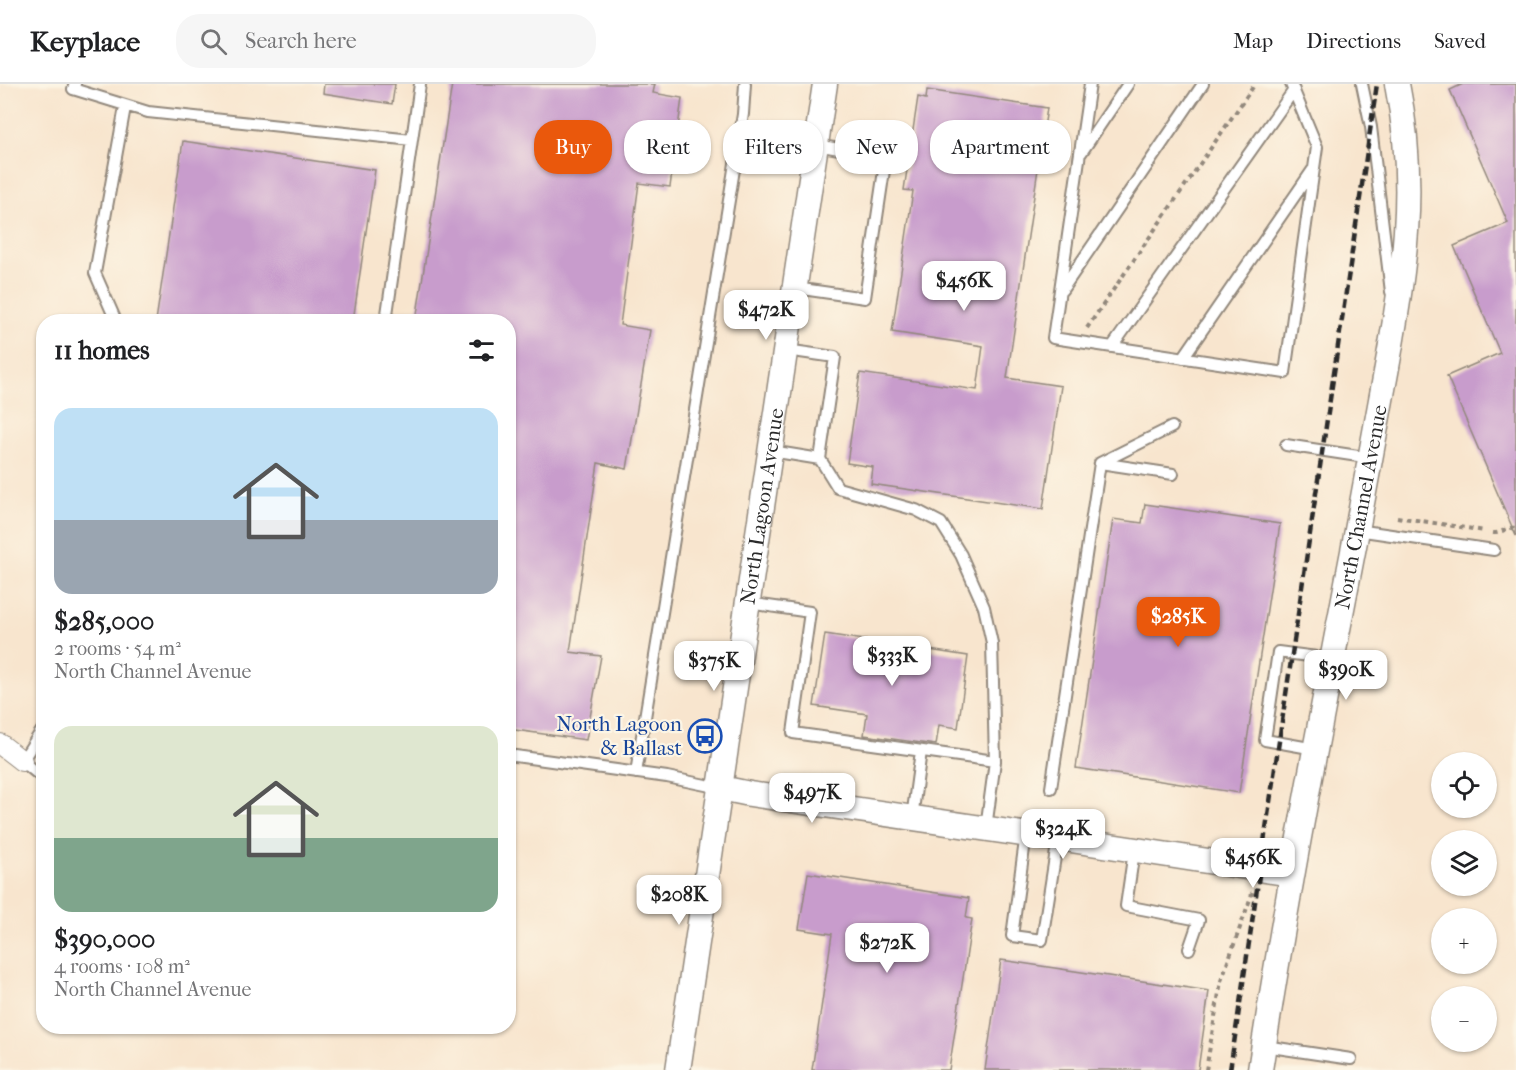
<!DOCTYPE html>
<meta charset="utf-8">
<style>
:root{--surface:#fff;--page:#f6f6f6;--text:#202124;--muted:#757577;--line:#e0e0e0;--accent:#ea580c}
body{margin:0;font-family:"IM FELL French Canon",serif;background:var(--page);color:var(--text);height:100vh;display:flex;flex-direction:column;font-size:22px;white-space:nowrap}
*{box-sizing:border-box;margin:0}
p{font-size:20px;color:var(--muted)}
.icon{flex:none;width:33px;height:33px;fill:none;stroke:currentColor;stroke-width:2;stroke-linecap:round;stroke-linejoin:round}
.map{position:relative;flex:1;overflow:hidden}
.drawer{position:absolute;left:36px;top:230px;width:480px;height:720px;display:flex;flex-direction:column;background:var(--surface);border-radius:24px;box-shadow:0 2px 4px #0004}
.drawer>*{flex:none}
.guide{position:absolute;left:534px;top:36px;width:570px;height:54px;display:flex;gap:12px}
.fabs{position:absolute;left:1431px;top:668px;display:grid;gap:12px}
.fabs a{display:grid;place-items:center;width:66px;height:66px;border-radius:50%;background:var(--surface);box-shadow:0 2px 4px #0004;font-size:30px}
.price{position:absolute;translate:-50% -51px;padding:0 14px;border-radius:12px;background:#fff;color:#222;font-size:20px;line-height:39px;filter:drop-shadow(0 2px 3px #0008)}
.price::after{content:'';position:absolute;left:50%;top:36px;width:18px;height:14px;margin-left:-9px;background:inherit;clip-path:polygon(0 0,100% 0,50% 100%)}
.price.current{background:var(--accent);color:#fff}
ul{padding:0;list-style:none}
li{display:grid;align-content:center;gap:12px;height:318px;padding:0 18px}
li span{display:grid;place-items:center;height:186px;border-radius:18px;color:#555}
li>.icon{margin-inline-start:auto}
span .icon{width:108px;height:108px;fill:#fffc;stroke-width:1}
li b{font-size:26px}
h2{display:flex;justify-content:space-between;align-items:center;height:72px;padding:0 18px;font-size:26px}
.chip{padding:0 21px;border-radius:24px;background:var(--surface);box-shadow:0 2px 4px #0004;font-size:21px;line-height:54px}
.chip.current{background:var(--accent);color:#fff}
header{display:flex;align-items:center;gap:36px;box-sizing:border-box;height:84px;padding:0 30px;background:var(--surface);border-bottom:2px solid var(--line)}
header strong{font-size:28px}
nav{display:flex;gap:33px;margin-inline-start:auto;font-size:21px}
.search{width:420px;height:54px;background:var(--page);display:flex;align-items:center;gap:15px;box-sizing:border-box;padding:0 21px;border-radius:24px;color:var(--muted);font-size:22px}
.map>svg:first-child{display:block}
</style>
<header>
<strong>Keyplace</strong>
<div class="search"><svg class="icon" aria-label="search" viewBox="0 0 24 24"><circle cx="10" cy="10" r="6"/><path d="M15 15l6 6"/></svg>Search here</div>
<nav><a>Map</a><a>Directions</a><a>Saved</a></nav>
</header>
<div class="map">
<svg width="1516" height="986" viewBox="0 0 1516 986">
<rect width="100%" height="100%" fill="#fcf5e5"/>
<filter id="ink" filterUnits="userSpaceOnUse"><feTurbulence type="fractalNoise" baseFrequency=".0167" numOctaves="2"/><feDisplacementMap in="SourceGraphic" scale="12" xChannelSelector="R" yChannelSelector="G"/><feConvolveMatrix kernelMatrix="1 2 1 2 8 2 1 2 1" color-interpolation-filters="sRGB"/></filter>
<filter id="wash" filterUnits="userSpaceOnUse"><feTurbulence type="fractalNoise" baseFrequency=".008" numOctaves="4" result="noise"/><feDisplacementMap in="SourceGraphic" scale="24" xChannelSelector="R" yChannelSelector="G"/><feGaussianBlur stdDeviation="1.35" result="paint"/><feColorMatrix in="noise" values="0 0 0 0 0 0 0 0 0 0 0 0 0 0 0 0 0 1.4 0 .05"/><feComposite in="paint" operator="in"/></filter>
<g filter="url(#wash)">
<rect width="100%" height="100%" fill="#f8e5ce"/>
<g id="blocks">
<!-- building -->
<path fill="#c89ccc" d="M324 0H395L392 20 323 9Z
M452 0H655L653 9 682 14 670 103 639 99 620 241 650 246 627 385 598 379 570 568 601 572 586 656 508 645V237H416Z
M1463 0H1516V452L1447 292 1500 269 1454 162 1508 139 1450 6Z
M927 6 1047 24 1007 294 1061 302 1043 425 871 400 873 383 847 379 860 289 977 306 983 262 892 248 913 107 904 106 918 13 926 15Z
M183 57 375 86 353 237H156Z
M1145 420 1280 440 1239 709 1076 684 1113 435 1142 439Z
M825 550 968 572 958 644 939 641 936 661 864 651 867 630 814 622Z
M808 789 969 814 966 834 972 835 949 986H812L832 850 799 845Z
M1001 876 1209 907 1198 986H985Z"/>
</g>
</g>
<g filter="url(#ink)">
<use href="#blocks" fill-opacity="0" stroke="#92887c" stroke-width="1.5"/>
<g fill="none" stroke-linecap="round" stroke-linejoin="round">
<defs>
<path id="service" d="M75 0 73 5 148 28 412 56
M1090 0 1053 254 1285 289 1317 63 1291 0
M1362 0 1371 43 1391 208
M1081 69 1128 0
M795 204 865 214 886 73 816 61
M1062 206 1203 0
M116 237 95 189 125 23
M386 237 420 0
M1112 263 1294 6
M786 266 835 273 820 375 838 404 916 426 941 439 961 471 984 523 992 559 995 677
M1183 274 1314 84
M1286 361 1371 374
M771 367 820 375
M1100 379 1172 343
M1357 446 1494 466
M748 519 810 528 793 649 995 677 986 744
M44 643 22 677 44 695
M1315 665 1265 656 1278 568 1332 575
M508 671 667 693 720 704
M636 689 743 30 745 0
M1051 704 1100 379 1173 390
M912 734 921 667
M1026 750 1012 852 1042 856 1058 754
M1134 767 1126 822 1199 836 1189 865
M1264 962 1351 975"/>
<path id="minor" d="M0 660 22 677"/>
<g id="tertiary">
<path d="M721 704 750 710 1043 753 1058 754 1292 790"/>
<path id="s1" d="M678 986 825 0"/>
<path id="s2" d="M1260 986C1287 809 1321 633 1355 457 1365 403 1375 348 1385 294 1404 192 1418 103 1397 0"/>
</g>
</defs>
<!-- service casing -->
<use href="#service" stroke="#92887c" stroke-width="14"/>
<!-- minor casing -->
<use href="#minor" stroke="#92887c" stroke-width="22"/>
<!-- tertiary casing -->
<use href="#tertiary" stroke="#92887c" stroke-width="27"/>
<!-- path -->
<path stroke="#92887c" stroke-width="4" stroke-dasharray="4.5 4.5" stroke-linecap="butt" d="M1087 244 1255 0
M1397 433 1485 447
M1493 449C1501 450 1507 442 1516 444
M1206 986 1221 897 1253 807"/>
<!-- service -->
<use href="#service" stroke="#fff" stroke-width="10"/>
<!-- minor -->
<use href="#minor" stroke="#fff" stroke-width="20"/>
<!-- tertiary -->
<use href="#tertiary" stroke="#fff" stroke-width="24"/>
<!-- rail -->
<path stroke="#2b2b2b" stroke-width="4.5" stroke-dasharray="9 4.5" stroke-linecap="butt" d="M1230 986 1377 0"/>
</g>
</g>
<!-- icons -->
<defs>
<symbol id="bus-ring" viewBox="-11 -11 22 22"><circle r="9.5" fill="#fcf5e5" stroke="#1a4fb4" stroke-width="1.5"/><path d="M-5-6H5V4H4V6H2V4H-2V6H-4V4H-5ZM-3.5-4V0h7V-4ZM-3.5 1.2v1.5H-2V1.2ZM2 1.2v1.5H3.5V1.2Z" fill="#1a4fb4"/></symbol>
</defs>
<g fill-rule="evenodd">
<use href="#bus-ring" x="686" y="633" width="38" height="38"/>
</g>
<g text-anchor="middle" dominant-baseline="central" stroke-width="4.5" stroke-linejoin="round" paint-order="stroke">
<!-- street labels -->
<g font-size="21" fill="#2b2b2b" stroke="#fcf5e5">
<text stroke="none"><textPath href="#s1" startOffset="570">North Lagoon Avenue</textPath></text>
<text stroke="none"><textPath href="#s2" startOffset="572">North Channel Avenue</textPath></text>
</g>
<!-- transit labels -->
<g font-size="21" fill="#164399" stroke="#fcf5e5" text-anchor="end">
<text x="682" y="640">North Lagoon<tspan x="682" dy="24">&amp; Ballast</tspan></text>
</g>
</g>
</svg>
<div class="fabs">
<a><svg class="icon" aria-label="locate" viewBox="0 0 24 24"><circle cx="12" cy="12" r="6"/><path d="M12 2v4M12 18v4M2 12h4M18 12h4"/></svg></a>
<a><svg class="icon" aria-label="layers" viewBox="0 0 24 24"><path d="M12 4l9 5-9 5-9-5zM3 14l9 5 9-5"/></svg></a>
<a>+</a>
<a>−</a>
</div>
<b class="price" style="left:964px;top:228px">$456K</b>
<b class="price" style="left:766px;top:257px">$472K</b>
<b class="price current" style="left:1178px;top:564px">$285K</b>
<b class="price" style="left:892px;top:603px">$333K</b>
<b class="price" style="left:714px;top:608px">$375K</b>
<b class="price" style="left:1346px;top:617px">$390K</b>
<b class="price" style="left:812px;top:740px">$497K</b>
<b class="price" style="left:1063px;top:776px">$324K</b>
<b class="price" style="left:1253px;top:805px">$456K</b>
<b class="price" style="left:679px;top:842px">$208K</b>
<b class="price" style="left:887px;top:890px">$272K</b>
<div class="guide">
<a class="chip current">Buy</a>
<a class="chip">Rent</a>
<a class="chip">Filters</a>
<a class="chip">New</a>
<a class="chip">Apartment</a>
</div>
<section class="drawer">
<h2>11 homes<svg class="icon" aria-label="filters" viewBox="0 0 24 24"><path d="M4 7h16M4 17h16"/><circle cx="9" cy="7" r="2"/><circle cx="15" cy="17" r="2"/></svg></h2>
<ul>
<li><span style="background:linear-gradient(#bfe0f5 60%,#9aa5b1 0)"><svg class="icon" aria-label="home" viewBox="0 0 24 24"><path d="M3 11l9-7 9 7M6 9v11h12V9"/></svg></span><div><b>$285,000</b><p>2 rooms · 54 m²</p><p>North Channel Avenue</p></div></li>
<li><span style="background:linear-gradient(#dfe7d0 60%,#7fa58c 0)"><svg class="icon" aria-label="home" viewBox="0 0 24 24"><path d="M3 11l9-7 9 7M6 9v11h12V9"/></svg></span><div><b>$390,000</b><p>4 rooms · 108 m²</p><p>North Channel Avenue</p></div></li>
</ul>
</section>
</div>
